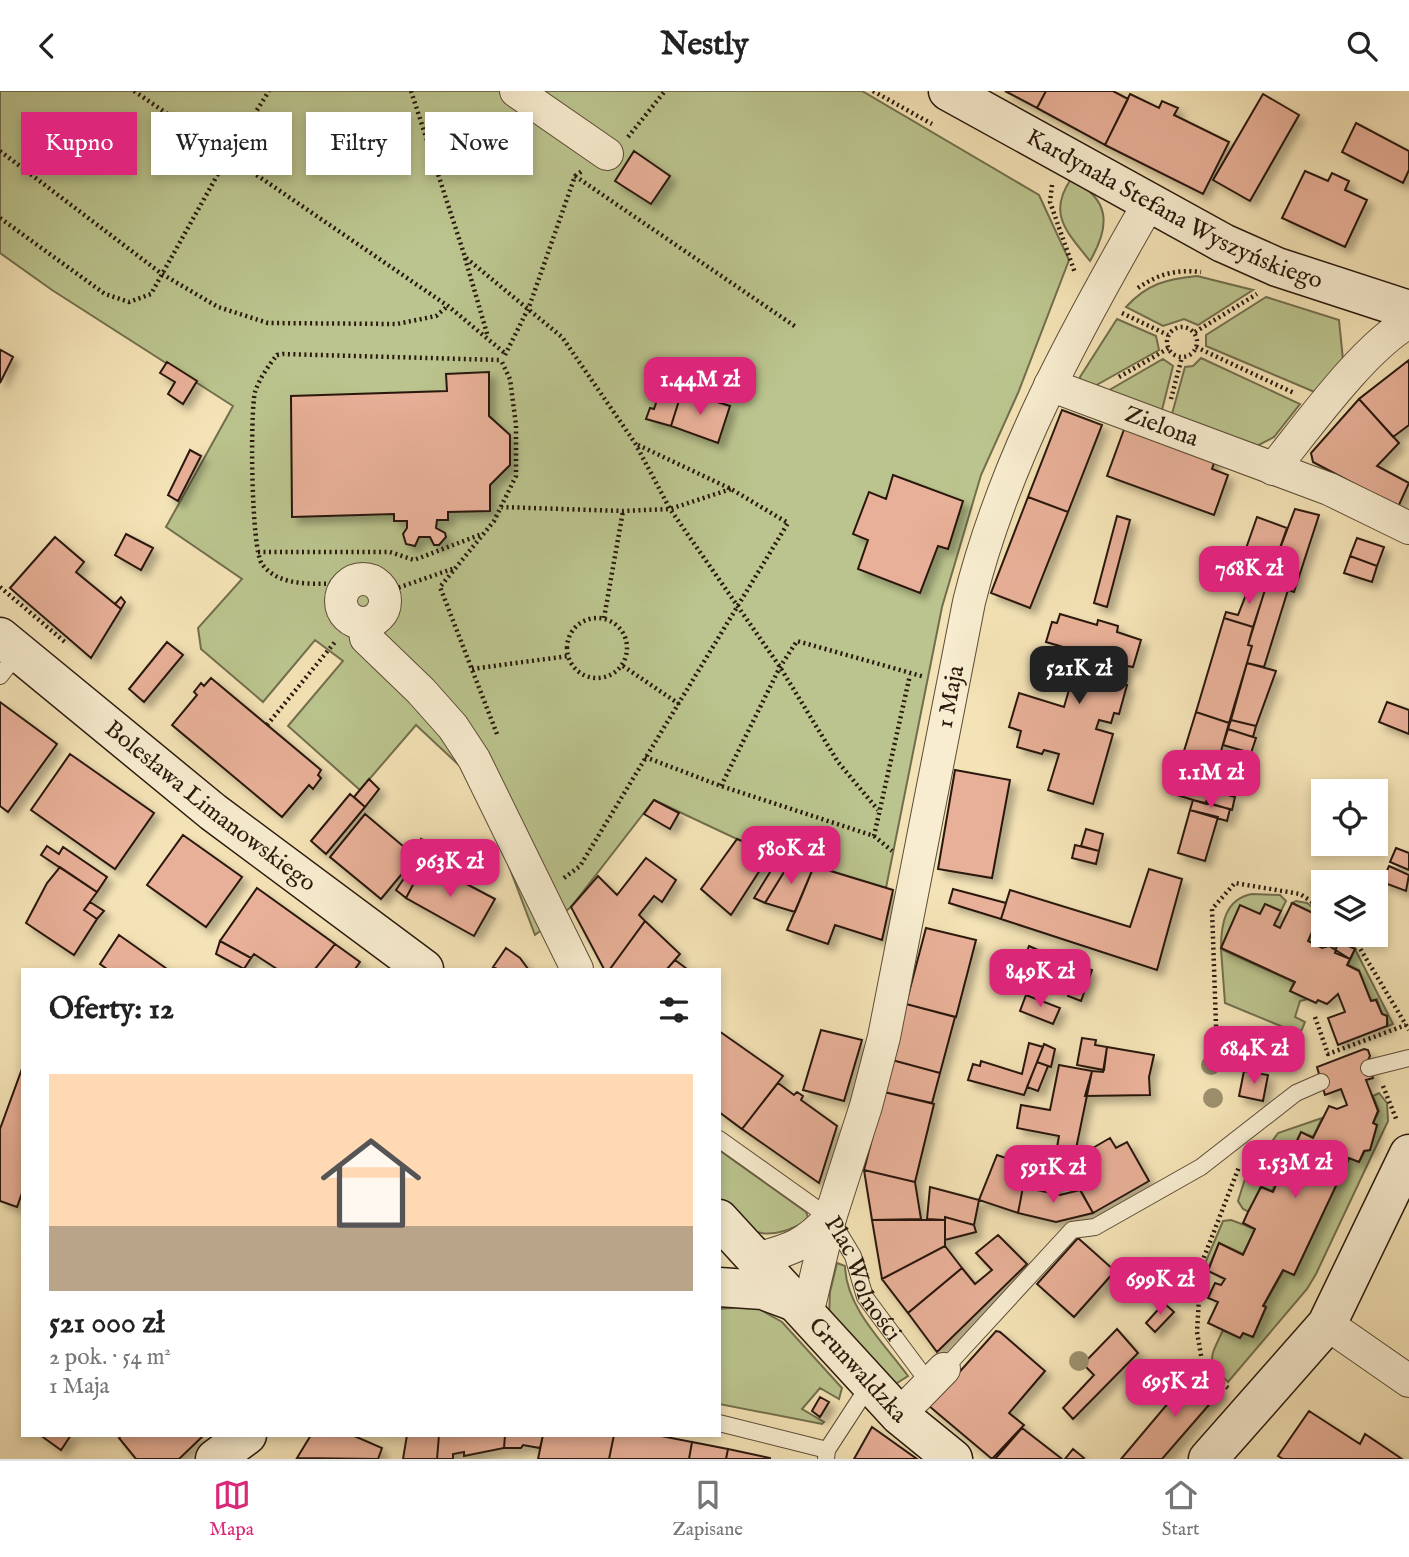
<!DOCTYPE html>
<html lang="pl">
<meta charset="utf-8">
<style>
:root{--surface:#fff;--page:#f6f6f6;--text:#222;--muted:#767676;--line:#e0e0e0;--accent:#db2777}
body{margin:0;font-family:"IM FELL English",serif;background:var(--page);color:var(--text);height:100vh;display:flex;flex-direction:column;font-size:26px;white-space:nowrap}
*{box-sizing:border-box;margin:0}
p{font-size:23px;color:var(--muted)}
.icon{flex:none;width:38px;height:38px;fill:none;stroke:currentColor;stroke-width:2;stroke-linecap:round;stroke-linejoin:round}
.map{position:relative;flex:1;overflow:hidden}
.details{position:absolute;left:21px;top:877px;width:700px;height:469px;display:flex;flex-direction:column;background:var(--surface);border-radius:0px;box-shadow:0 4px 10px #0003}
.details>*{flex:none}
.hud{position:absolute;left:21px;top:21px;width:700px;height:63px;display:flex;gap:14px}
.tools{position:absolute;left:1311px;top:688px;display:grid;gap:14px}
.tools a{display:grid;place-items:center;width:77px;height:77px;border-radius:0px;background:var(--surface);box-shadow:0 4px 10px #0003;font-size:35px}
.price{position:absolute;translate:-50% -60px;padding:0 16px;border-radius:14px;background:var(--accent);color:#fff;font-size:23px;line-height:46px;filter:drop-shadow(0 2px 4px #0008)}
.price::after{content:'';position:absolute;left:50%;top:42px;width:21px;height:16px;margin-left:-10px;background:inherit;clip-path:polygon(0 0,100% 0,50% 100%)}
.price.selected{background:#222;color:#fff}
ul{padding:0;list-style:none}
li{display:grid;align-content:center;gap:14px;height:371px;padding:0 28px}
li+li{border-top:2px solid var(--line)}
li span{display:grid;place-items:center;height:217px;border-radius:0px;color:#555}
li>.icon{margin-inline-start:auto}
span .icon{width:126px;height:126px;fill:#fffc;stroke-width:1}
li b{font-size:30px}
h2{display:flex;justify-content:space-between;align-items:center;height:84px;padding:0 28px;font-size:30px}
.pill{padding:0 24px;border-radius:0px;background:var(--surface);box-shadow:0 4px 10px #0003;font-size:24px;line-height:63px}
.pill.selected{background:var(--accent);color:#fff}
header{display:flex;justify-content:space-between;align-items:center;height:91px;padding:0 28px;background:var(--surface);font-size:32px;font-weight:700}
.tabs{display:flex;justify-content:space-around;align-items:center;height:98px;border-top:2px solid var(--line);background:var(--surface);font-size:19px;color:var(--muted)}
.tabs a{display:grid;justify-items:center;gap:4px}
.tabs .selected{color:var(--accent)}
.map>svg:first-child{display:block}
</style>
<header><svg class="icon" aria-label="back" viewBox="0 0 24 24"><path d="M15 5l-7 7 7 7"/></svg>Nestly<svg class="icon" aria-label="search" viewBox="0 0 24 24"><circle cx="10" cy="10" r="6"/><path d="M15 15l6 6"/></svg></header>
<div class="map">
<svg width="1409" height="1368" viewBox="0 0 1409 1368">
<defs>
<filter id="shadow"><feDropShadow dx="6" dy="6" stdDeviation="3.5" flood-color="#0004"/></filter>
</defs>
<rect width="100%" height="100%" fill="#f4e3b6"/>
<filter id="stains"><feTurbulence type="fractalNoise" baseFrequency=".00286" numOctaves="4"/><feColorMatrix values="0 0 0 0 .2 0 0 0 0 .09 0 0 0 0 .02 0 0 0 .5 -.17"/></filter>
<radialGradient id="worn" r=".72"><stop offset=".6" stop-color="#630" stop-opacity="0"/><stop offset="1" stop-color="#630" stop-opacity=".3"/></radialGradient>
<!-- green -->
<path fill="#bbc48e" stroke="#726e4d" stroke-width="2" d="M0 0H862L1039 104 1069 169 1018 302 981 384 942 516 886 797 756 757 654 709 571 816 535 844 477 691 416 634 360 699 288 635 343 570 315 549 263 611 201 558 198 537 242 488 166 436 233 315 52 199 0 162Z
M1071 88C1110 108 1111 134 1090 170 1067 141 1047 123 1071 88Z
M1197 185 1253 199 1198 234 1184 228 1163 235 1126 216C1147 193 1166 188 1197 185Z
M1266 206 1339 229 1343 269 1317 302 1206 255V244Z
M1117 228 1156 245 1159 259 1093 296 1081 292 1080 286Z
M1201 267 1300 313 1274 346 1253 357 1170 330 1185 276 1193 275Z
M1163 268 1173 275 1160 327 1099 305Z
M1252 803 1280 804 1286 810 1281 820 1265 813 1260 823 1240 815 1221 857C1221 833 1225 808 1252 803Z
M1296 810 1307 812 1323 824V844H1346L1355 857 1338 850 1334 858 1308 850 1319 825 1292 812Z
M1221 858 1294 891 1290 900 1308 908 1300 910 1295 926 1305 931 1300 943 1225 912Z
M1355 858 1393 933 1388 935 1387 925 1382 923 1377 908 1371 910 1359 879 1348 874Z
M1379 1002 1387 1012 1388 1030 1316 1183 1307 1198 1228 1291C1204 1270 1211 1266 1223 1239L1240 1247 1243 1242 1253 1246 1266 1216 1264 1214 1284 1179 1294 1184 1349 1067 1359 1071 1365 1060 1370 1059 1377 1034 1373 1032 1379 1020 1373 1005Z
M1322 1027 1313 1046 1301 1041 1289 1065 1273 1056V1049L1278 1042Z
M719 1059 806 1121 808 1126C802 1134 793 1137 784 1140 749 1150 741 1130 719 1107Z
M1261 1072H1271L1283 1078 1272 1100 1261 1095 1249 1121 1243 1118 1238 1110 1245 1088Z
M1231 1129 1255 1138 1243 1163 1219 1152 1208 1178 1204 1175 1223 1130Z
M837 1172 845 1175C846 1217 884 1252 908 1285L894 1294 829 1226 830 1201Z
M754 1215 782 1231 842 1297 839 1308 820 1297 802 1318 824 1331 822 1333 719 1313V1218Z"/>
<!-- building -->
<path fill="#e8b098" stroke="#29190c" stroke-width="2" filter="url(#shadow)" d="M1005 0H1046L1037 17Z
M1046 0H1113L1128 8 1105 54 1037 17Z
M1130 3 1159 17 1162 10 1178 17 1174 24 1229 51 1203 103 1105 54Z
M1263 3 1299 24 1250 110 1213 89Z
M1356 32 1409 60V79L1403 92 1342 61Z
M634 60 670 85 651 113 615 90Z
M1305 80 1328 90 1332 82 1349 90 1345 99 1367 109 1345 156 1282 127Z
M1 259 13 266 0 292V261Z
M1409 269V334L1393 346 1359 308Z
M167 271 197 290 183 313 168 303 175 291 160 282Z
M489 281V325L510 344V374L490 394V420L448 421V429H437L436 437 445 442 446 446 439 454H434L430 446H419L415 455 406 453 403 443 407 437V430H394V423L292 426 291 305 447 300 446 283Z
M662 294 682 300 671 335 646 328 650 317 654 318Z
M682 300 730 315 718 352 671 335Z
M1359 308 1399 352 1377 375 1409 392 1398 416 1313 371 1311 362Z
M1062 319 1102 334 1068 421 1028 406Z
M1126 333 1216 366 1212 378 1228 384 1214 424 1107 385Z
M190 359 201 365 178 410 168 404Z
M893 384 963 410 948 458 938 455 920 502 858 478 868 449 853 443 869 401 886 408Z
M1028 406 1068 421 1030 517 991 502Z
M1295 418 1319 424 1294 501 1267 492Z
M1117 425 1130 429 1107 516 1094 512Z
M1257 426 1287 437 1266 496 1236 486Z
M126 443 153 457 141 479 115 464Z
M55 446 84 471 76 481 121 518 91 567 10 497Z
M1357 447 1384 456 1377 475 1350 465Z
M1350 465 1377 475 1372 491 1344 482Z
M1251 491 1266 496 1253 536 1224 527 1226 521 1238 524Z
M1267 492 1288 499 1264 576 1247 572 1252 555 1248 554Z
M121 506 125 511 121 518 115 513Z
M1060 523 1097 534 1098 529 1118 535 1117 541 1141 549 1133 576 1127 575 1122 593 1127 594 1119 623 1114 622 1111 632 1099 629 1096 638 1113 643 1093 713 1048 699 1059 663 1044 659 1042 663 1017 656 1021 640 1009 636 1019 602 1064 616 1080 561 1046 551 1052 531 1057 532Z
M1224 527 1253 536 1248 554 1252 555 1229 632 1196 621Z
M167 551 183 564 144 611 129 598Z
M1247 572 1276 580 1256 635 1231 629Z
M211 587 321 679 318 684 321 687 313 698 309 694 282 726 172 634 197 604 194 601 201 592 204 595Z
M0 611 57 653 8 721 0 715Z
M1387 611 1409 619V643L1379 631Z
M1196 621 1229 632 1206 713 1171 702Z
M1231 629 1256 635 1253 646 1228 638Z
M1228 638 1256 647 1251 662 1223 654Z
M70 663 154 722 115 778 31 719Z
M955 679 1010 689 992 787 938 778Z
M369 688 379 698 365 716 354 706Z
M1210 699 1235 706 1232 719 1206 711Z
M350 703 365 716 326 763 311 750Z
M654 709 679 722 670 738 644 723Z
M1193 709 1230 718 1227 730 1190 719Z
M1190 719 1218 726 1205 770 1178 762Z
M365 723 416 766 381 808 330 766Z
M1086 738 1103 743 1099 760 1081 755Z
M183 744 242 786 206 836 147 794Z
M421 748 430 752 427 772 416 766Z
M737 748 771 762 731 824 701 798Z
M1075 754 1099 760 1096 773 1072 767Z
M47 755 59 763 63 756 107 786 97 801 41 764Z
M1396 757 1409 762V779L1390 771Z
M780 765 792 768 765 812 754 807Z
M418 767 425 771 406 807 396 799Z
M646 767 676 789 662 811 654 805 639 824 645 830 610 878H604L571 816 598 785 617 804Z
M792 768 814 775 795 821 765 812Z
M425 771 495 808 474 845 406 807Z
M814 775 893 799 882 849 835 834 828 853 787 839Z
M1389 775 1409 784 1406 800 1382 791Z
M60 776 97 801 84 819 97 828 74 864 26 832 47 792Z
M1149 778 1182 788 1157 879 1001 828 1010 799 1130 836Z
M257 797 335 853 315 878H277L254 863 251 867 220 850Z
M953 798 1006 812 1001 828 949 812Z
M90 811 104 820 97 828 84 819Z
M1292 812 1319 825 1308 850 1322 857 1329 855 1350 868 1347 874 1359 880 1371 910 1376 909 1382 923 1387 925V935L1338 954 1328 927 1345 921 1338 903 1327 913 1318 909 1316 912 1290 900 1295 891 1221 857 1240 814 1260 823 1265 813 1281 820 1274 834 1280 837Z
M645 830 680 863 667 878H610Z
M926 837 976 849 956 926 906 913Z
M119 844 167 878H107L100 873Z
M220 850 251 867 244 878 216 863Z
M1338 850 1355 858 1350 868 1335 862Z
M335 853 360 871 355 878H315Z
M1029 855 1072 874 1063 899 1019 880Z
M506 857 520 867 528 878H497L493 876Z
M675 869 687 878H667Z
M1079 874 1092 879 1081 910 1068 905Z
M1026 904 1060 917 1053 933 1020 920Z
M906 913 955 926 940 982 892 969Z
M821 939 862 949 844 1010 803 999Z
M719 940 783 985 742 1038 719 1021Z
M1082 947 1096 949 1095 954 1107 956 1104 979 1077 974Z
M1029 952 1043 956 1024 1004 968 989 973 973 980 975 981 970 1022 983Z
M1044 953 1055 958 1051 976 1037 971Z
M1107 956 1154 964 1149 986 1150 1004 1085 1005 1092 980 1103 981Z
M1364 958 1368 959 1370 965 1367 971 1373 987 1366 989 1378 1020 1373 1032 1377 1034 1370 1059 1364 1060 1359 1071 1349 1067 1294 1184 1283 1179 1263 1215 1266 1216 1253 1246 1243 1242 1240 1247 1208 1232 1218 1211 1208 1207 1215 1192 1221 1194 1225 1188 1208 1180 1219 1152 1243 1164 1255 1138 1243 1132 1248 1121 1261 1096 1273 1101 1283 1078 1272 1072 1278 1060 1290 1066 1301 1041 1313 1047 1329 1015 1337 1018 1347 1014 1341 998 1325 1004 1317 976Z
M892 969 940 982 932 1012 884 1001Z
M1037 971 1048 975 1038 1000 1027 996Z
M1059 974 1092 980 1071 1082 1053 1079 1059 1045 1017 1037 1021 1014 1050 1019Z
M23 975V1099L17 1116 0 1110V1038Z
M1244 980 1268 984 1263 1010 1239 1005Z
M778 992 794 1004 797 1001 803 1005 801 1009 837 1035 819 1092 742 1038Z
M884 1001 934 1013 915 1091 864 1079Z
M1110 1047 1116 1057 1127 1051 1149 1090 1093 1122 1071 1082 1096 1067 1091 1058Z
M997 1064 1036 1077 1031 1097 1023 1096 1018 1122 979 1109Z
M1035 1070 1054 1075 1053 1079 1061 1080 1059 1091 1034 1085Z
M864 1079 915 1091 921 1128 872 1129Z
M1034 1085 1057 1090 1055 1102 1031 1097Z
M930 1096 979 1109 974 1134 945 1126V1129L927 1128Z
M1023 1096 1060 1104 1080 1099 1093 1122 1056 1131 1018 1122Z
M945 1126 974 1134 976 1141 945 1149Z
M872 1129H945V1155L882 1188Z
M998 1144 1027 1173 937 1261 908 1222 962 1177 975 1193 992 1179 976 1162Z
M1078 1147 1115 1180 1074 1226 1037 1193Z
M945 1155 962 1177 908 1222 882 1188Z
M1164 1212 1174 1221 1155 1241 1146 1232Z
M1117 1238 1138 1262 1073 1328 1063 1317 1094 1284 1083 1273Z
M996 1240 1000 1241 1045 1280 1009 1322 1024 1334 992 1368 929 1315Z
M1196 1279 1221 1300 1162 1368H1121Z
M820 1306 829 1311 820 1326 812 1320Z
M1309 1320 1360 1353 1365 1343 1402 1368H1283L1278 1365Z
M872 1336 917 1368H854Z
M1022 1337 1062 1368H995Z
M40 1344H71L61 1359Z
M122 1344H204L179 1368H136L119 1347Z
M311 1344H352L382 1357 378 1368 297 1367Z
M407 1344H439L437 1368H403Z
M439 1344H505L504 1357 464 1365V1361L453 1363V1368H437Z
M505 1344H543L540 1357 523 1354 521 1357H504Z
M543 1344H614L609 1368H538Z
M614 1344H656L692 1351 689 1368H609Z
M692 1351 728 1358 726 1368H689Z
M728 1358 770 1367V1368H726Z
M1073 1358 1084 1367 1083 1368H1065Z"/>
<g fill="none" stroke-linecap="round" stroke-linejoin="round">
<defs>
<g id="lane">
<path d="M0 585 18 562"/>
<path d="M1369 977 1409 967"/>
<path id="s1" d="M719 1048 830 1127 853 1165 865 1206 929 1292"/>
<path d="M944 1278 1072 1139 1095 1136 1201 1076 1296 1002 1321 991"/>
<path d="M719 1332 827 1359"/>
<path d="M826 1368 827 1359 870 1293"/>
</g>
<g id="street">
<path d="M516 0 607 63"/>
<path id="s2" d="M1050 294 1329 398 1409 437"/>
<path d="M1273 378C1307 336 1363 257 1409 231"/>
<circle cx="363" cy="510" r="22"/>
<path d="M364 533 366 547 421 600 453 636 474 668 577 878"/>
<path d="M756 1168C790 1159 806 1154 830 1127"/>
<path id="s3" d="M797 1212 810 1211 830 1127 866 1015 884 946 969 511C1004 369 1076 239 1149 112"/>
<path d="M1327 1233 1409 1290"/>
<path d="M899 1324 944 1278"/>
</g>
<g id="secondary">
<path id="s4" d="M948 0 1223 152 1277 176 1409 219"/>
<path id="s5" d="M0 546 213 721 424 878"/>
<path id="s6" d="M719 1128 899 1324 953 1368"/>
<path d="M719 1196 763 1199 795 1211"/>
<path d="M215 1368 247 1344"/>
<path d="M1208 1368 1327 1233 1409 1063"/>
</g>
</defs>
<!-- lane casing -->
<use href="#lane" stroke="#5c4c36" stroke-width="18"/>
<!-- street casing -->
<use href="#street" stroke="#5c4c36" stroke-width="34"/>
<!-- secondary casing -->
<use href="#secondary" stroke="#29190c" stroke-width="41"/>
<!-- path -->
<path stroke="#29190c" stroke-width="4.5" stroke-dasharray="2 3.5" stroke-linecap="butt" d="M134 0 448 215 506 263
M411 0 465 166 562 246 635 352 670 418 780 576 838 671 878 719
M873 0 932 33
M628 46 665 0
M0 60 162 183 218 216 268 232 397 233 436 225 448 215
M575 85 796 236
M1052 94 1050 111 1075 182
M0 127 105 203 129 211 151 203 228 65 269 0
M465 167 488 246
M1138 197C1158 183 1177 178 1201 181
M1122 222 1168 244
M1167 251a15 15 0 1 1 30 0a15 15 0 1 1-30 0Z
M1195 241 1257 203
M1196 256 1294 302
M505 264 529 216 575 85 582 80
M1119 286 1169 257
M1171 308 1182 266
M501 416 623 420 670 418 731 398
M258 461H390L414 469 482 443
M348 493C321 491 281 499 262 473 251 458 250 321 255 301 259 288 269 274 277 264L283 263 501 269
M0 496 66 552
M383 502 455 477
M567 557a30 30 0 1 1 60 0a30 30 0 1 1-60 0Z
M604 527 623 420
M623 575 679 613
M472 578 568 565
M267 634 335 551
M497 643 440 496 494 430 516 385V334L510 288 501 269
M645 666 721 695 874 745 910 584
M721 695 780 576 797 550 925 586
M874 745 892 760
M564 787 580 775 788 432 731 398 636 353
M1352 844 1409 939
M1315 926 1328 963 1406 934
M1217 963 1212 818 1235 792 1300 803 1323 818
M1383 995 1397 1030
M1228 1297 1203 1276 1197 1241 1201 1174 1239 1076"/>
<!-- lane -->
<use href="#lane" stroke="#f8edd0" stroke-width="16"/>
<!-- street -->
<use href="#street" stroke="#f8edd0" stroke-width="32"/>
<!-- secondary -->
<use href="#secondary" stroke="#f8edd0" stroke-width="38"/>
</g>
<!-- trees -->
<g fill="#9d906e">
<circle cx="1211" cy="974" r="10"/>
<circle cx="1213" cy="1007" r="10"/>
<circle cx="1079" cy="1270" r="10"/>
</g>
<g text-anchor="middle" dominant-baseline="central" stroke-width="6" stroke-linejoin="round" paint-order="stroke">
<!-- street labels -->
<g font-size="24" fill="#29190c" stroke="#f8edd0">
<text stroke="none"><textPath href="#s4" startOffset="256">Kardynała Stefana Wyszyńskiego</textPath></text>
<text stroke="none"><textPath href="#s2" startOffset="119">Zielona</textPath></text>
<text stroke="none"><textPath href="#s3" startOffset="635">1 Maja</textPath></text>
<text stroke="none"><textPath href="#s5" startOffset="270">Bolesława Limanowskiego</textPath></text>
<text stroke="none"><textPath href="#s1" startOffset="206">Plac Wolności</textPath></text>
<text stroke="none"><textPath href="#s6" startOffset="205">Grunwaldzka</textPath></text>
</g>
</g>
<rect width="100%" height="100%" filter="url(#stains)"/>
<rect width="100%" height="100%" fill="url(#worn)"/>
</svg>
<div class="tools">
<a><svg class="icon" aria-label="locate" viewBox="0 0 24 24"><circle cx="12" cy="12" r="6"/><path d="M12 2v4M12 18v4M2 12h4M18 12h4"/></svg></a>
<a><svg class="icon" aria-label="layers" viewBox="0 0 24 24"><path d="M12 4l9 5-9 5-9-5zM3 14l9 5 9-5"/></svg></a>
</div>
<b class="price" style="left:700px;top:326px">1.44M zł</b>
<b class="price" style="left:1249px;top:515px">768K zł</b>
<b class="price selected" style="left:1079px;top:615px">521K zł</b>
<b class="price" style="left:1211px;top:719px">1.1M zł</b>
<b class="price" style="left:791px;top:795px">580K zł</b>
<b class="price" style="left:450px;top:808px">963K zł</b>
<b class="price" style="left:1040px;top:918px">849K zł</b>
<b class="price" style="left:1254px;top:995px">684K zł</b>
<b class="price" style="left:1295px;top:1109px">1.53M zł</b>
<b class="price" style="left:1053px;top:1114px">591K zł</b>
<b class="price" style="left:1160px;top:1226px">699K zł</b>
<b class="price" style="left:1175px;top:1328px">695K zł</b>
<div class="hud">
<a class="pill selected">Kupno</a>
<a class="pill">Wynajem</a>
<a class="pill">Filtry</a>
<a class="pill">Nowe</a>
</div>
<section class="details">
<h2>Oferty: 12<svg class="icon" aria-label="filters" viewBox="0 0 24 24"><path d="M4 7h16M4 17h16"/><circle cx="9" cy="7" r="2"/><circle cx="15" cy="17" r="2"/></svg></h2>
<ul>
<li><span style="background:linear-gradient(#ffd9b3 70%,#b9a48a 0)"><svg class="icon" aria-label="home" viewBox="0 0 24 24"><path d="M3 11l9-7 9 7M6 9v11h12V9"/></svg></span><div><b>521 000 zł</b><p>2 pok. · 54 m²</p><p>1 Maja</p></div></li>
</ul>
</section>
</div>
<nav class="tabs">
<a class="selected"><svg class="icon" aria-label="map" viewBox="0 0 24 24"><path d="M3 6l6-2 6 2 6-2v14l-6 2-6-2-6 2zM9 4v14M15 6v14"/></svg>Mapa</a>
<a><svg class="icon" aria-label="saved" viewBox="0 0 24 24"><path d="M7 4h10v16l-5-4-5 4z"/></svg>Zapisane</a>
<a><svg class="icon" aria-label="home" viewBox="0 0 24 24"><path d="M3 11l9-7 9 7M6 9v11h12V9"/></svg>Start</a>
</nav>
